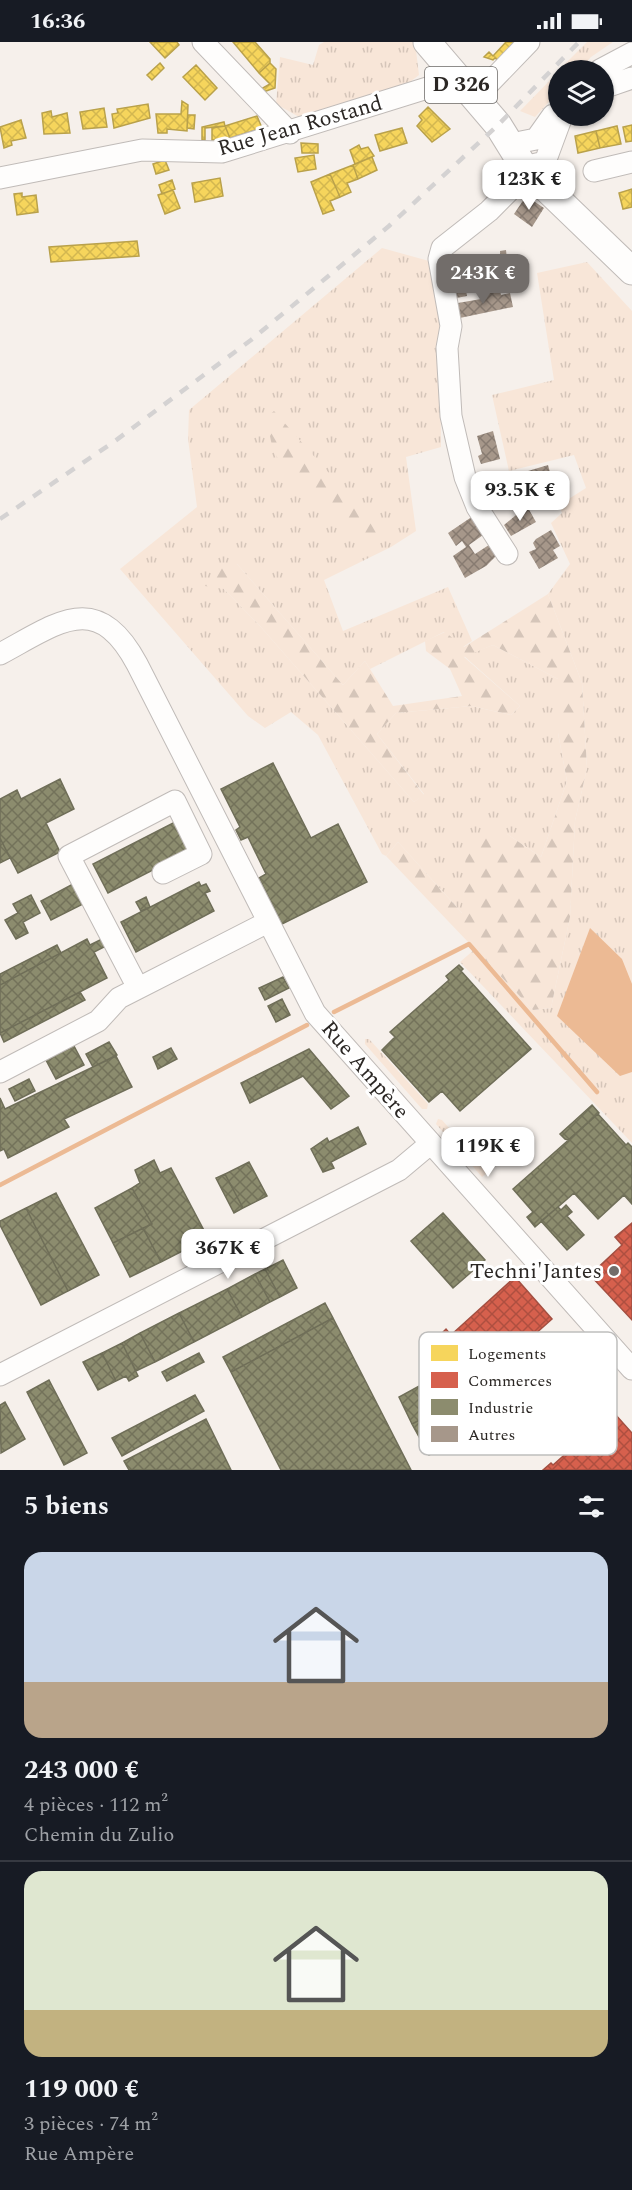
<!DOCTYPE html>
<html lang="fr">
<meta charset="utf-8">
<style>
:root{--surface:#171b24;--page:#20242c;--text:#f1f3f6;--muted:#9ea1a6;--line:#363941;--accent:#726d6a}
body{margin:0;font-family:Spectral,serif;background:var(--page);color:var(--text);height:100vh;display:flex;flex-direction:column;font-size:22px;white-space:nowrap}
*{box-sizing:border-box;margin:0}
p{font-size:20px;color:var(--muted)}
.icon{flex:none;width:33px;height:33px;fill:none;stroke:currentColor;stroke-width:2;stroke-linecap:round;stroke-linejoin:round}
.map{position:relative;height:1428px;overflow:hidden}
.details{display:flex;flex-direction:column;background:var(--surface);flex:1}
.details>*{flex:none}
.controls{position:absolute;left:548px;top:18px;display:grid;gap:12px}
.controls a{display:grid;place-items:center;width:66px;height:66px;border-radius:50%;background:var(--surface);box-shadow:0 2px 4px #0004;font-size:30px}
.price{position:absolute;translate:-50% -51px;padding:0 14px;border-radius:12px;background:#fff;color:#222;font-size:20px;line-height:39px;filter:drop-shadow(0 2px 3px #0008)}
.price::after{content:'';position:absolute;left:50%;top:36px;width:18px;height:14px;margin-left:-9px;background:inherit;clip-path:polygon(0 0,100% 0,50% 100%)}
.price.selected{background:var(--accent);color:#fff}
ul{padding:0;list-style:none}
li{display:grid;align-content:center;gap:12px;height:318px;padding:0 24px}
li+li{border-top:2px solid var(--line)}
li span{display:grid;place-items:center;height:186px;border-radius:18px;color:#555}
li>.icon{margin-inline-start:auto}
span .icon{width:108px;height:108px;fill:#fffc;stroke-width:1}
li b{font-size:26px}
h2{display:flex;justify-content:space-between;align-items:center;height:72px;padding:0 24px;font-size:26px}
.status{display:flex;justify-content:space-between;align-items:center;height:42px;padding:0 30px;background:var(--surface);direction:ltr}
.status svg{height:16px;fill:currentColor}
.map>svg:first-child{display:block}
</style>
<div class="status"><b>16:36</b><svg viewBox="0 0 49 12"><path d="M0 12V9h3v3zM5 12V6h3v6zM10 12V3h3v9zM15 12V0h3v12zM26 1h20v11H26zM47 4h2v5h-2z"/></svg></div>
<div class="map">
<svg width="632" height="1428" viewBox="0 0 632 1428">
<defs>
<pattern id="grass-tufts" width="24" height="20" patternUnits="userSpaceOnUse" patternTransform="scale(1.5)"><rect width="24" height="20" fill="#f8e6d8"/><path d="M3 7l-1-3M5 7V3M7 7l1-3M15 17l-1-3M17 17v-4M19 17l1-3" fill="none" stroke="#d5c5b9"/></pattern>
<pattern id="forest-firs" width="22" height="20" patternUnits="userSpaceOnUse" patternTransform="scale(1.5)"><rect width="22" height="20" fill="#f8e6d8"/><path d="M5 1l3.5 6h-7zM16 11l3.5 6h-7z" fill="#d5c5b9"/></pattern>
<pattern id="homes-cross-hatch" width="8" height="8" patternUnits="userSpaceOnUse" patternTransform="scale(1.5)"><rect width="8" height="8" fill="#f6d55c"/><path d="M0 0l8 8M0 8l8-8" fill="none" stroke="#d3b750"/></pattern>
<pattern id="shops-cross-hatch" width="8" height="8" patternUnits="userSpaceOnUse" patternTransform="scale(1.5)"><rect width="8" height="8" fill="#d6604d"/><path d="M0 0l8 8M0 8l8-8" fill="none" stroke="#ae4f40"/></pattern>
<pattern id="industry-cross-hatch" width="8" height="8" patternUnits="userSpaceOnUse" patternTransform="scale(1.5)"><rect width="8" height="8" fill="#8c8c6e"/><path d="M0 0l8 8M0 8l8-8" fill="none" stroke="#73725a"/></pattern>
<pattern id="building-cross-hatch" width="8" height="8" patternUnits="userSpaceOnUse" patternTransform="scale(1.5)"><rect width="8" height="8" fill="#a6978a"/><path d="M0 0l8 8M0 8l8-8" fill="none" stroke="#877b71"/></pattern>
</defs>
<rect width="100%" height="100%" fill="#f6f0eb"/>
<!-- grass -->
<path fill="url(#grass-tufts)" d="M324 0H415L419 33 397 50 301 76 276 62 280 15 313 23 319 3Z
M587 0H613L591 15 579 28H559Z
M558 30V50L535 75 520 69Z
M382 206 429 219 440 283 441 405 406 415 416 489 391 505 324 538 343 589 448 545 472 599 463 605 444 590 370 627 365 619 343 643 237 522 224 547 260 584 414 760 424 752 377 692 396 671 471 664 511 673 520 664 464 614 493 603 558 637V691L567 739 541 815 507 792 464 846 463 872 398 800 386 814 382 812 318 693 291 670 265 686 248 674 120 527 197 465 188 397 189 368Z
M587 220 632 269V1101L460 920 475 907 533 968 551 966 570 875 575 779 587 726 582 641 548 552 570 522 551 481 562 471 559 463 586 446 574 413 509 429 492 353 554 338 537 231Z
M365 997H369L428 1062 427 1067H422L365 1002Z
M438 1077 442 1078 488 1130 482 1135 436 1082Z"/>
<!-- forest -->
<path fill="url(#forest-firs)" d="M274 369 381 490 367 496C343 479 289 441 277 415 270 403 269 388 268 374Z
M237 522 343 643 365 619 393 664 462 654 450 627 426 609 425 599 445 590 464 605 548 552 582 641 587 726 575 779 570 875 551 966 533 968 386 814 398 800 462 871 466 809 479 792H507L541 815 567 739 558 691V637L493 603 464 615 520 664 511 673 471 664 396 671 377 692 424 753 414 760 260 584 224 547 205 544 216 527Z"/>
<!-- water -->
<path fill="#ecba94" d="M590 886 622 917 632 942V1030L620 1034 557 974Z"/>
<!-- homes -->
<path fill="url(#homes-cross-hatch)" stroke="#b9a14b" stroke-width="1.5" d="M150 0H177L179 3 165 16Z
M233 0H255L270 17V21L259 31Z
M506 0H522L502 22 495 16 493 18 484 15 489 10 493 14Z
M160 21 164 26 152 38 147 33Z
M270 21 276 27 275 46 263 50 261 47 270 42 259 31Z
M196 23 217 46 205 58 183 35Z
M182 59 188 63 187 89 167 87V91H158L156 72H181Z
M148 62 150 76 114 86 112 72 118 71 117 67Z
M428 65 450 87 432 100 417 84 422 78 419 74Z
M104 66 107 85 83 87 80 70Z
M51 69 52 75 67 71 70 91 44 92 42 71Z
M188 73H195L194 87 187 86Z
M257 74 262 86 230 96 225 84Z
M21 78 26 96 11 99 12 103 4 106 0 85Z
M224 80 225 84 205 86V98H202V85Z
M632 83V99L626 100 623 85Z
M225 84 230 96 212 98V86Z
M617 84 621 102 600 106 596 89Z
M402 86 407 101 380 109 375 93Z
M596 89 600 106 578 111 575 94Z
M301 101 318 102V111H302Z
M359 103 361 107 368 105 374 114 355 122 350 108Z
M314 113 316 127 298 130 295 116Z
M372 115 377 128 358 137 353 123Z
M165 118 169 128 156 132 153 122Z
M353 123 358 137 347 141 351 150 340 155 330 132Z
M330 132 340 155 330 159 334 168 323 172 311 140Z
M220 136 223 154 195 160 192 141Z
M172 138 175 147 162 152 159 143Z
M632 147V165L623 167 619 151Z
M173 148 180 166 165 172 158 153Z
M22 151V155L36 153 38 170 17 173 14 152Z
M137 199 139 214 51 220 49 205Z"/>
<!-- shops -->
<path fill="url(#shops-cross-hatch)" stroke="#a34f41" stroke-width="1.5" d="M632 1181V1278L590 1233 622 1203 615 1195Z
M515 1235 552 1277 514 1311 517 1316 509 1323 505 1319 491 1332 514 1356 575 1302 595 1324 527 1386 508 1364 497 1375 431 1302 446 1287 451 1293Z
M606 1362 632 1391V1428H543L551 1421 553 1423 597 1384 590 1376Z"/>
<!-- industry -->
<path fill="url(#industry-cross-hatch)" stroke="#6f6e58" stroke-width="1.5" d="M273 721 311 796 338 782 367 840 282 882 259 836 266 832 248 795 241 798 236 788 240 785 221 747Z
M60 737 74 767 46 781 60 810 18 831 0 796V757L17 748 21 757Z
M179 778 194 807 108 851 93 822Z
M0 796 10 816 0 821Z
M199 840 201 844 206 842 210 849 205 851 214 869 136 910 121 880Z
M73 842 83 862 51 878 41 859Z
M31 853 40 871 23 880 28 891 16 897 5 878 18 871 13 862Z
M146 855 150 865 141 869 136 860Z
M87 897 90 903 102 897 106 904 94 910 107 936 0 991V943Z
M57 903 61 911 0 943V932Z
M459 923 463 927 461 929 531 1007 460 1069 442 1049 429 1060 382 1008 395 995 390 990 449 938 446 934Z
M283 935 289 946 265 958 259 946Z
M80 950 85 958 4 1000 0 991Z
M282 957 290 973 276 980 268 964Z
M109 1000 117 1013 93 1025 86 1012Z
M74 1004 84 1023 56 1037 46 1018Z
M171 1006 177 1017 158 1027 153 1015Z
M309 1007 349 1054 331 1067 303 1034 250 1061 241 1041Z
M116 1014 132 1045 64 1077 69 1085 8 1116 4 1107 0 1109V1056L5 1067Z
M29 1037 35 1049 15 1059 9 1047Z
M592 1063 599 1071 568 1098 565 1097 560 1092Z
M598 1072 626 1103 628 1101 632 1105V1162L624 1153 598 1177 574 1151 535 1185 527 1175 533 1170 513 1147Z
M358 1085 366 1102 331 1120 334 1126 323 1130 311 1107 327 1096 329 1100Z
M154 1118 160 1131 171 1126 208 1196 161 1220 143 1186 152 1182 132 1146 140 1141 135 1128Z
M249 1120 267 1154 243 1166 225 1132Z
M225 1132 243 1166 234 1171 216 1136Z
M132 1146 152 1182 113 1201 95 1166Z
M56 1151 99 1233 68 1249 26 1166Z
M566 1163 572 1170 567 1174 584 1193 567 1208 541 1179 558 1165 561 1168Z
M26 1166 68 1249 41 1263 0 1183V1179Z
M443 1171 485 1218 453 1246 411 1199Z
M143 1186 161 1220 130 1235 113 1201Z
M283 1218 297 1246 280 1255 265 1227Z
M265 1227 280 1255 270 1260 255 1232Z
M255 1232 270 1260 242 1275 227 1247Z
M227 1247 242 1275 194 1300 179 1271Z
M325 1261 333 1276 231 1330 223 1315Z
M179 1271 194 1300 155 1320 140 1291Z
M333 1276 411 1428H281L231 1330Z
M140 1291 155 1320 136 1329 122 1301Z
M122 1301 138 1334 129 1339 126 1334 116 1339 102 1311Z
M102 1311 116 1339 98 1348 83 1320Z
M199 1311 204 1320 167 1339 162 1330Z
M49 1338 87 1411 64 1423 27 1350Z
M421 1343 435 1370 412 1382 399 1355Z
M195 1353 204 1369 122 1414 112 1396Z
M5 1360 25 1397 1 1411 0 1363Z
M435 1370 451 1402 429 1413 412 1382Z
M206 1377 231 1428H129L124 1419Z"/>
<g fill="none" stroke-linecap="round" stroke-linejoin="round">
<!-- stream -->
<path stroke="#ecba94" stroke-width="4.5" d="M334 970 469 902 597 1050
M0 1143 307 983"/>
</g>
<!-- building -->
<path fill="url(#building-cross-hatch)" d="M526 154 544 166 532 185 514 172Z
M506 208 510 246 502 247 500 209Z
M460 218 467 254 451 257 446 221Z
M500 248 501 253 510 251 513 265 455 277 452 262 487 256 486 251Z
M493 389 500 417 481 422 478 414 482 412 477 394Z
M548 423 551 434 543 436 544 439 532 443 528 429Z
M527 464 536 480 511 494 504 483Z
M476 472 483 493 469 503 475 512 492 501 499 511 486 524 465 536 453 514 466 505 462 499 456 504 448 491Z
M551 488 560 504 553 508 558 516 539 527 529 510 536 507 533 501 536 497Z"/>
<g fill="none" stroke-linecap="round" stroke-linejoin="round">
<defs>
<path id="minor" d="M203 0 290 91
M600 28 632 11
M603 46 632 36
M474 57 529 0
M521 100 536 97 553 73
M524 125 545 120 562 74
M594 129 632 120
M0 136 142 108 222 110 456 37
M507 512 477 465 465 435 451 374 447 306 451 284 439 217 442 206 489 169 528 130
M0 612C58 581 97 547 137 622L315 971 632 1327
M138 946 69 814 175 759 201 812 163 831
M0 1030 98 979 119 956 268 880
M0 1333 399 1128 430 1102"/>
<path id="major" d="M427 0 498 83 524 125 632 229"/>
</defs>
<!-- minor casing -->
<use href="#minor" stroke="#c0bbb8" stroke-width="23"/>
<!-- major casing -->
<use href="#major" stroke="#c0bbb8" stroke-width="29"/>
<!-- minor -->
<use href="#minor" stroke="#fefdfc" stroke-width="21"/>
<!-- major -->
<use href="#major" stroke="#fefdfc" stroke-width="27"/>
<!-- rail -->
<path stroke="#d4d2d2" stroke-width="4.5" stroke-dasharray="10 10" stroke-linecap="butt" d="M0 477 115 399 251 298 389 184 498 83 579 0"/>
</g>
<!-- markers -->
<circle fill="#726d6a" stroke="#fff" stroke-width="2" cx="614" cy="1229" r="6"/>
<g text-anchor="middle" dominant-baseline="central" stroke-width="6" stroke-linejoin="round" paint-order="stroke">
<!-- shield labels -->
<rect fill="#fff" stroke="#6b6866" stroke-width="1.5" x="425" y="25" width="72" height="36" rx="4.5"/>
<g font-size="21" font-weight="bold" fill="#2b2724">
<text x="461" y="43">D 326</text>
</g>
<!-- street labels -->
<g font-size="22" fill="#2b2724" stroke="#fff">
<text transform="translate(300 84) rotate(-16)">Rue Jean Rostand</text>
<text transform="translate(365 1028) rotate(49)">Rue Ampère</text>
</g>
<!-- poi labels -->
<g font-size="22" fill="#2b2724" stroke="#fff" text-anchor="end">
<text x="602" y="1229">Techni'Jantes</text>
</g>
</g>
<!-- legend -->
<rect x="419" y="1290" width="198" height="123" rx="9" fill="#fff" stroke="#bfbebd" stroke-width="1.5"/>
<rect x="431" y="1303" width="27" height="16" fill="#f6d55c"/>
<rect x="431" y="1330" width="27" height="16" fill="#d6604d"/>
<rect x="431" y="1357" width="27" height="16" fill="#8c8c6e"/>
<rect x="431" y="1384" width="27" height="16" fill="#a6978a"/>
<g font-size="16" fill="#2b2724">
<text x="468" y="1317">Logements</text>
<text x="468" y="1344">Commerces</text>
<text x="468" y="1371">Industrie</text>
<text x="468" y="1398">Autres</text>
</g>
</svg>
<div class="controls">
<a><svg class="icon" aria-label="layers" viewBox="0 0 24 24"><path d="M12 4l9 5-9 5-9-5zM3 14l9 5 9-5"/></svg></a>
</div>
<b class="price" style="left:529px;top:169px">123K €</b>
<b class="price selected" style="left:483px;top:263px">243K €</b>
<b class="price" style="left:520px;top:480px">93.5K €</b>
<b class="price" style="left:488px;top:1136px">119K €</b>
<b class="price" style="left:228px;top:1238px">367K €</b>
</div>
<section class="details">
<h2>5 biens<svg class="icon" aria-label="filters" viewBox="0 0 24 24"><path d="M4 7h16M4 17h16"/><circle cx="9" cy="7" r="2"/><circle cx="15" cy="17" r="2"/></svg></h2>
<ul>
<li><span style="background:linear-gradient(#c9d6e8 70%,#b9a48a 0)"><svg class="icon" aria-label="home" viewBox="0 0 24 24"><path d="M3 11l9-7 9 7M6 9v11h12V9"/></svg></span><div><b>243 000 €</b><p>4 pièces · 112 m²</p><p>Chemin du Zulio</p></div></li>
<li><span style="background:linear-gradient(#dfe7d0 75%,#c2b280 0)"><svg class="icon" aria-label="home" viewBox="0 0 24 24"><path d="M3 11l9-7 9 7M6 9v11h12V9"/></svg></span><div><b>119 000 €</b><p>3 pièces · 74 m²</p><p>Rue Ampère</p></div></li>
</ul>
</section>
